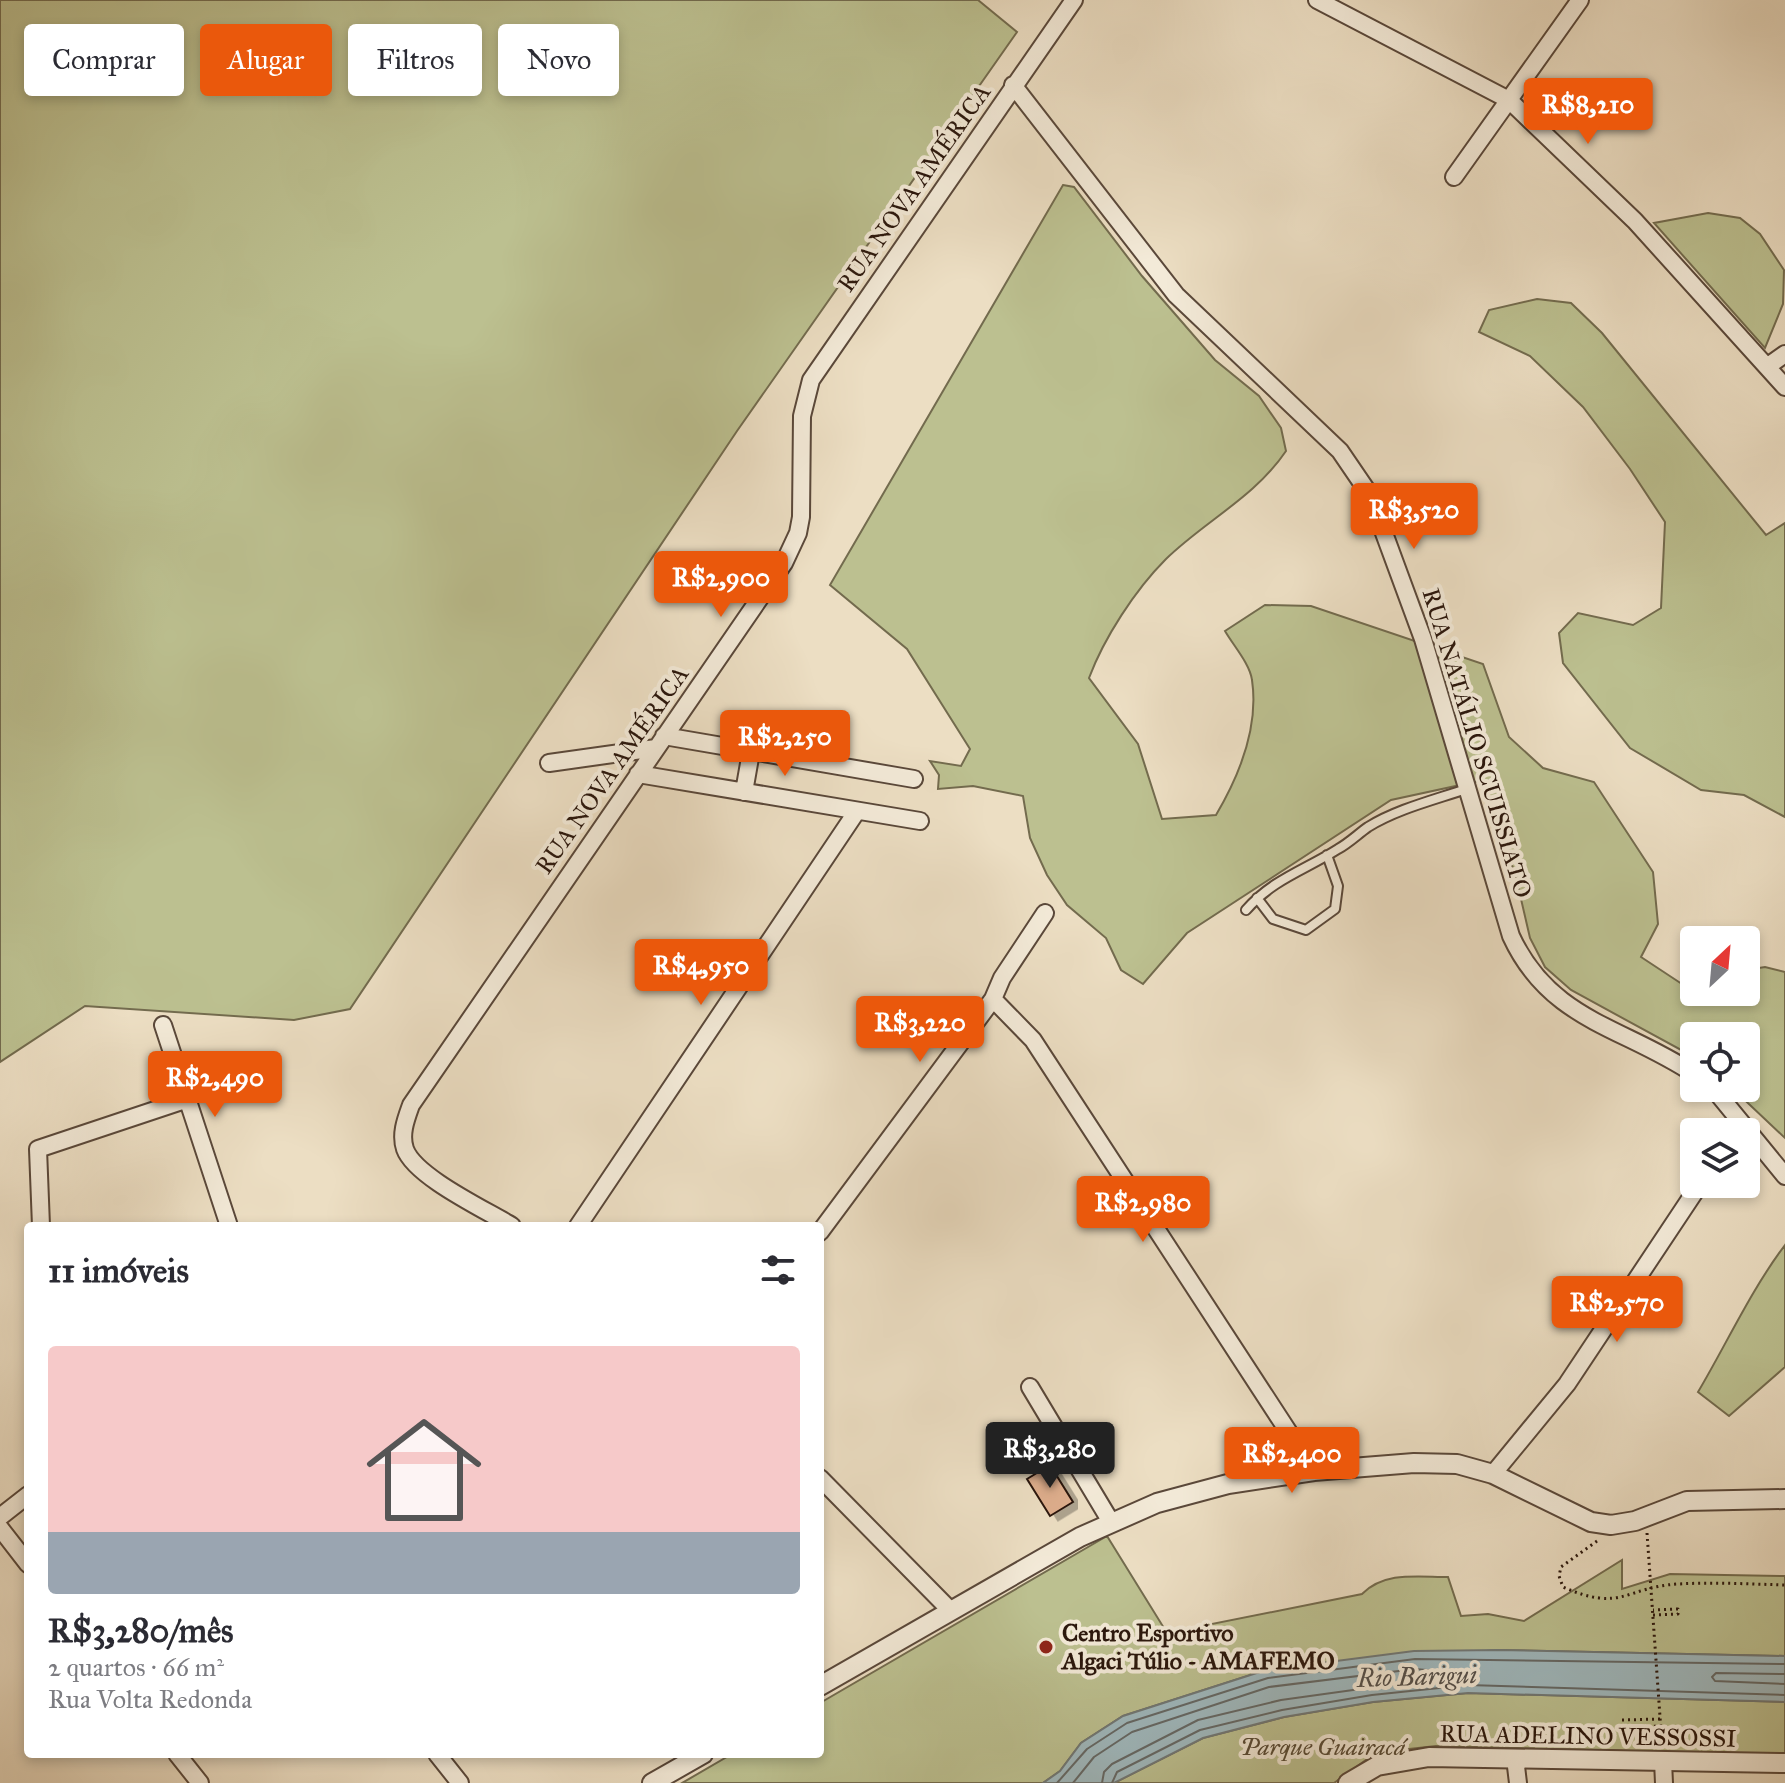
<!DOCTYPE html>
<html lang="pt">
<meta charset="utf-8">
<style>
:root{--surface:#fff;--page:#f2f2f3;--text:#2b2b33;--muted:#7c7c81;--accent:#ea580c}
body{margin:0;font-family:"IM FELL Great Primer",serif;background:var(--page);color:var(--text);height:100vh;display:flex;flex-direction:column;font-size:30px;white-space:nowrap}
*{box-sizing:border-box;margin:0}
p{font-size:26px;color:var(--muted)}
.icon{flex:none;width:44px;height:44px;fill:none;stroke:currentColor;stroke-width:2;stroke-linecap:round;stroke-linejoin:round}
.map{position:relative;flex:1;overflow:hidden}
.side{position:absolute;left:24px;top:1222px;width:800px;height:536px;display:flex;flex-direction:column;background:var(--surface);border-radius:8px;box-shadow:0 4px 12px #0003}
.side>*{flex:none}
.top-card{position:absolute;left:24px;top:24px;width:800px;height:72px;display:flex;gap:16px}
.needle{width:52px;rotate:26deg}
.fabs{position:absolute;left:1680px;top:926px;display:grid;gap:16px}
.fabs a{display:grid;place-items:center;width:80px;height:80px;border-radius:8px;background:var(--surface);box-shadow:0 4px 12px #0003;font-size:40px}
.price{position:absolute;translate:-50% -68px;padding:0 18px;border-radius:8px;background:var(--accent);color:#fff;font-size:26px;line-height:52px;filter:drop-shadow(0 2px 4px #0008)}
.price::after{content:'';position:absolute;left:50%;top:48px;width:24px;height:18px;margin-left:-12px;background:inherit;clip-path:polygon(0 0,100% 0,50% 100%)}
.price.selected{background:#222;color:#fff}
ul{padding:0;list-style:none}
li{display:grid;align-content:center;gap:16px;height:424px;padding:0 24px}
li span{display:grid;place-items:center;height:248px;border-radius:8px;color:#555}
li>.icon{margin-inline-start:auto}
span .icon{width:144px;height:144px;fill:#fffc;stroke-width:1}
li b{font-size:34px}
h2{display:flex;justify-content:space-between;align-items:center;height:96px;padding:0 24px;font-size:34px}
.pill{padding:0 28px;border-radius:8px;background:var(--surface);box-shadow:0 4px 12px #0003;font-size:28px;line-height:72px}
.pill.selected{background:var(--accent);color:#fff}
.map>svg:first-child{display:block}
</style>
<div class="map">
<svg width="1785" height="1783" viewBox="0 0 1785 1783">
<defs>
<filter id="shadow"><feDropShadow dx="8" dy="4.5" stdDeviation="0" flood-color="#0004"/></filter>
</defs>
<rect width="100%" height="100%" fill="#ecdec3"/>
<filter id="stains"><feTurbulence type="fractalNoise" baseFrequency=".0025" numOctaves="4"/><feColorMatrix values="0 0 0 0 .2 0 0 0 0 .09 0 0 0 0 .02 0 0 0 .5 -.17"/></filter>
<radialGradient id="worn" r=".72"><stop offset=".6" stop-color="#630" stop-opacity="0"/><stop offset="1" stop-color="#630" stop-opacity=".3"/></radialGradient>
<!-- green -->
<path fill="#bcc090" stroke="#736b4e" stroke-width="2" d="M0 0H978L1017 32 737 431 350 1009 294 1020 85 1006 0 1062Z
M1063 185 1074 187 1142 276 1215 360 1259 396 1281 428 1286 451C1255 497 1205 521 1166 559 1135 590 1104 638 1089 678L1138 744 1162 819 1216 815C1239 776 1259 727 1252 680 1250 664 1233 645 1225 631L1265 605 1311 606 1483 664 1509 737 1543 768 1594 782 1653 872 1658 924 1641 957 1688 988 1694 986V992H1746V970L1765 967 1785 972V1138L1732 1088H1746V1036H1694V1057L1571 990 1545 967 1530 938 1515 873 1479 781 1391 800 1187 933 1143 984 1121 970 1106 938 1067 905 1047 875 1030 838 1023 796 973 786 938 789 939 775 930 761 961 766 970 749 907 649 830 585Z
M1708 213 1740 218 1760 234 1784 270 1783 304 1765 348 1654 223Z
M1537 299 1571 303 1602 333 1766 535 1785 523V817L1744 795 1701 790 1630 748 1563 663 1559 633 1578 613 1633 625 1661 608 1665 522 1630 469 1583 407 1530 356 1479 332 1489 310Z
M1785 1245V1367L1729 1416 1698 1392C1727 1343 1751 1290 1785 1245Z
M1107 1536 1167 1633 1362 1594C1385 1571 1418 1577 1448 1577L1461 1616 1488 1614 1524 1621 1622 1560V1589L1670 1574 1785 1576V1656L1498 1650 1266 1670 1123 1716 1081 1743 1060 1771 1043 1783H682L732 1754H820V1703Z
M1468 1693 1785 1702V1755L1436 1746 1400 1750 1366 1760 1334 1783H1114L1203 1738 1284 1717 1373 1702Z"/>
<!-- water -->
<path fill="#9fb9bf" stroke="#707877" stroke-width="2" d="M1498 1650 1785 1656V1702L1468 1693 1373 1702 1284 1717 1203 1738 1114 1783H1043L1060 1771 1081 1743 1123 1716 1266 1670 1414 1651Z"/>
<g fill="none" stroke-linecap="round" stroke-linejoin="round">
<!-- shore -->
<path stroke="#646866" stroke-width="2" d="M1785 1674 1716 1673 1712 1677 1715 1681 1785 1684
M1057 1783 1087 1749 1127 1723 1268 1678 1415 1659 1785 1664
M1073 1783 1094 1757 1132 1732 1269 1687 1415 1669 1450 1672 1447 1677 1281 1700 1198 1720 1112 1764 1104 1772 1102 1783
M1112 1783 1117 1772 1200 1730 1282 1710 1372 1695 1468 1685 1785 1695"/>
</g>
<!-- building -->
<path fill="#deae8d" stroke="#2a160c" stroke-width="2" filter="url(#shadow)" d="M1050 1465 1073 1502 1050 1516 1027 1479Z"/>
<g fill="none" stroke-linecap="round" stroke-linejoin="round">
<defs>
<path id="service" d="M1257 898 1273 919 1306 930 1335 909 1338 886 1327 855
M1246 910C1273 879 1305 870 1338 849 1349 843 1358 834 1368 827 1397 809 1434 800 1466 789"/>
<path id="minor" d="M1317 0 1509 100 1635 221 1785 387
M1013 85 1176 295 1340 451 1370 495 1423 639 1511 936C1550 1021 1624 1027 1694 1074
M1454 177 1580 0
M1768 366 1785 354
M664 736 914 779
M549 763 656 748
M638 774 920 821
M744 792 751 752
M993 999 1033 1040 1314 1471
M163 1025 229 1226
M1713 1088 1785 1176
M41 1226 38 1149 188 1099
M512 1226C486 1210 415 1177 405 1149 400 1134 406 1119 411 1105L784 563 798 533 801 517 802 416 811 380 1074 0
M578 1226 857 811
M820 1232 993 999 1002 978 1045 913
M1030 1387 1111 1522
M1493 1474 1567 1384 1700 1184
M820 1478 950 1610
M0 1517 28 1495
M0 1528 28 1564
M177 1754 200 1783
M437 1754 460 1783
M1515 1758 1518 1783
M1663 1761 1664 1783"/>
<path id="tertiary" d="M820 1686 1080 1537 1157 1503 1228 1484 1314 1471 1414 1463 1457 1464 1493 1474 1591 1522 1611 1525 1635 1521 1687 1501 1785 1499
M652 1783 703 1754
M1348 1783 1377 1766 1429 1757 1785 1763"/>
</defs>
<!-- service casing -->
<use href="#service" stroke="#5a483a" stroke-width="12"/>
<!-- minor casing -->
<use href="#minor" stroke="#5a483a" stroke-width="20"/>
<!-- tertiary casing -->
<use href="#tertiary" stroke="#5a483a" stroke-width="22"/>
<!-- path -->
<path stroke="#2a160c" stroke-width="3" stroke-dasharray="2 4" stroke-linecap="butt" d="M1647 1533 1662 1745
M1597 1541 1561 1567 1559 1576 1563 1587C1622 1613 1625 1587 1678 1584 1713 1582 1750 1584 1785 1585
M1653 1615 1678 1614V1609L1653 1610
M1660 1719 1622 1720V1728L1661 1726"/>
<!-- service -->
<use href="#service" stroke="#f3ead8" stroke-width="8"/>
<!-- minor -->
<use href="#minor" stroke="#f3ead8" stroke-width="16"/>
<!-- tertiary -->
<use href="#tertiary" stroke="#f3ead8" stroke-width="18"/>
</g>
<!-- markers -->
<circle fill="#8f2418" stroke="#f3ead8" stroke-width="3" cx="1046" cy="1647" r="8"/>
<g text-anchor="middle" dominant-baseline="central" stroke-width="8" stroke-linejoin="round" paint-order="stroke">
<!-- street labels -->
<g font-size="24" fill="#2a160c" stroke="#f3ead8">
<text transform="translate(914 188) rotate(-55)">RUA NOVA AMÉRICA</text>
<text transform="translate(1477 743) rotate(73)">RUA NATÁLIO SCUISSIATO</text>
<text transform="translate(612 770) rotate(-55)">RUA NOVA AMÉRICA</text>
<text transform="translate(1588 1736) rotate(1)">RUA ADELINO VESSOSSI</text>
</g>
<!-- poi labels -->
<g font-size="24" font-weight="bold" fill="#2a160c" stroke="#f3ead8" text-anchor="start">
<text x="1062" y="1633">Centro Esportivo<tspan x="1062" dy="28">Algaci Túlio - AMAFEMO</tspan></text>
</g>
<!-- park labels -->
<g font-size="24" font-style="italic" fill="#564934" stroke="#f3ead8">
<text x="1323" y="1747">Parque Guairacá</text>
</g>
<!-- water labels -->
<g font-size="26" font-style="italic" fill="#534f4b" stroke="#f3ead8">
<text transform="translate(1417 1676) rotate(-2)">Rio Barigui</text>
</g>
</g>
<rect width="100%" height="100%" filter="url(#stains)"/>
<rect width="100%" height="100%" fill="url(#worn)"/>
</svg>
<div class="fabs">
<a><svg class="needle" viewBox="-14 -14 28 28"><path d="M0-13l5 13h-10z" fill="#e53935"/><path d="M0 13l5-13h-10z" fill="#7c7c81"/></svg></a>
<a><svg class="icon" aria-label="locate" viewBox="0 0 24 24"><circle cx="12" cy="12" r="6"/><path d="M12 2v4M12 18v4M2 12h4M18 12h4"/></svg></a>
<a><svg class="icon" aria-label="layers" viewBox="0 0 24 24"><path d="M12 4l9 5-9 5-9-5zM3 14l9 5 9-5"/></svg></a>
</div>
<b class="price" style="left:1588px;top:146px">R$8,210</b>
<b class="price" style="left:1414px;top:551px">R$3,520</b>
<b class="price" style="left:721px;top:619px">R$2,900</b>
<b class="price" style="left:785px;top:778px">R$2,250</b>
<b class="price" style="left:701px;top:1007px">R$4,950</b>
<b class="price" style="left:920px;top:1064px">R$3,220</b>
<b class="price" style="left:215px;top:1119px">R$2,490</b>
<b class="price" style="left:1143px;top:1244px">R$2,980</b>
<b class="price" style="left:1617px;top:1344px">R$2,570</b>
<b class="price selected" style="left:1050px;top:1490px">R$3,280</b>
<b class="price" style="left:1292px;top:1495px">R$2,400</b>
<div class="top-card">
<a class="pill">Comprar</a>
<a class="pill selected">Alugar</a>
<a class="pill">Filtros</a>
<a class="pill">Novo</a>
</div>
<section class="side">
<h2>11 imóveis<svg class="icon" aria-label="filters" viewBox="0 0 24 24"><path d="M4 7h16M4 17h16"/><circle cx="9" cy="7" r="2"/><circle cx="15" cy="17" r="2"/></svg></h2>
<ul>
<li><span style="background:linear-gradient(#f6c9c9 75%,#9aa5b1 0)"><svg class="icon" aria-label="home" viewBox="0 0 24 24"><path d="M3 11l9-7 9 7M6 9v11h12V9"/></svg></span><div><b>R$3,280/mês</b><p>2 quartos · 66 m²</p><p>Rua Volta Redonda</p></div></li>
</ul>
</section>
</div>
